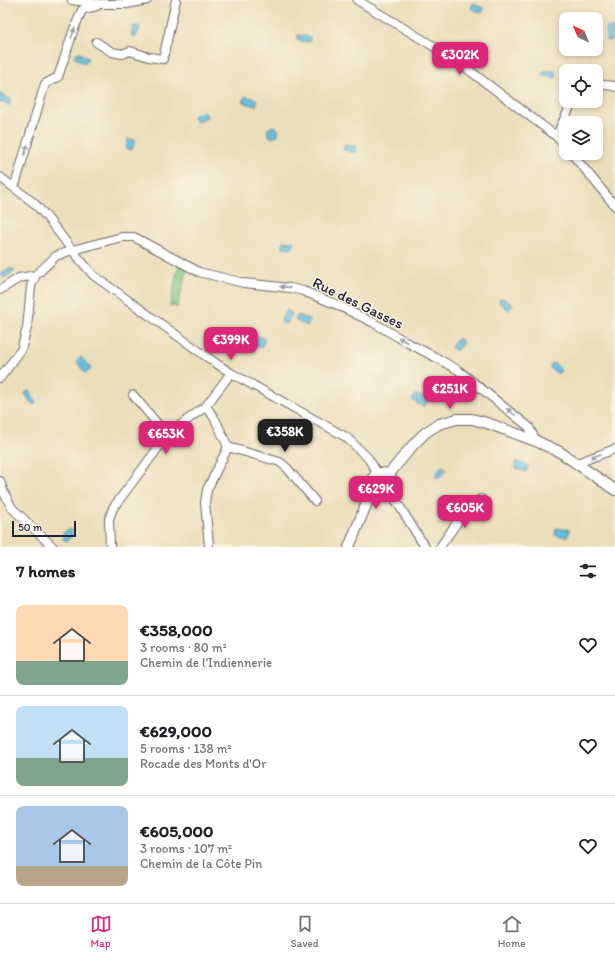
<!DOCTYPE html>
<meta charset="utf-8">
<style>
:root{--surface:#fff;--page:#f2f2f2;--text:#202124;--muted:#757577;--line:#e0e0e0;--accent:#db2777}
body{margin:0;font-family:Itim,sans-serif;background:var(--page);color:var(--text);height:100vh;display:flex;flex-direction:column;font-size:15px;white-space:nowrap}
*{box-sizing:border-box;margin:0}
p{font-size:13px;color:var(--muted)}
.icon{flex:none;width:22px;height:22px;fill:none;stroke:currentColor;stroke-width:2;stroke-linecap:round;stroke-linejoin:round}
.map{position:relative;height:547px;overflow:hidden}
.sheet{display:flex;flex-direction:column;background:var(--surface);flex:1}
.sheet>*{flex:none}
.needle{width:26px;rotate:316deg}
.controls{position:absolute;left:559px;top:12px;display:grid;gap:8px}
.controls a{display:grid;place-items:center;width:44px;height:44px;border-radius:8px;background:var(--surface);box-shadow:0 2px 6px #0003;font-size:20px}
.scale{position:absolute;left:12px;bottom:10px;width:64px;box-sizing:border-box;padding-left:4px;border:2px solid #22223b;border-top:0;font-size:11px;line-height:14px;white-space:nowrap;color:#22223b;-webkit-text-stroke:3px #fcf5e5;paint-order:stroke}
.price{position:absolute;translate:-50% -34px;padding:0 9px;border-radius:8px;background:var(--accent);color:#fff;font-size:13px;line-height:26px;filter:drop-shadow(0 1px 2px #0008)}
.price::after{content:'';position:absolute;left:50%;top:24px;width:12px;height:9px;margin-left:-6px;background:inherit;clip-path:polygon(0 0,100% 0,50% 100%)}
.price.active{background:#222;color:#fff}
ul{padding:0;list-style:none}
li{display:flex;align-items:center;gap:12px;height:100px;padding:0 16px}
li+li{border-top:1px solid var(--line)}
li span{display:grid;place-items:center;flex:none;width:112px;height:80px;border-radius:8px;color:#555}
li>.icon{margin-inline-start:auto}
span .icon{width:48px;height:48px;fill:#fffc;stroke-width:1}
li b{font-size:17px}
h2{display:flex;justify-content:space-between;align-items:center;height:48px;padding:0 16px;font-size:17px}
.dock{display:flex;justify-content:space-around;align-items:center;height:56px;border-top:1px solid var(--line);background:var(--surface);font-size:11px;color:var(--muted)}
.dock a{display:grid;justify-items:center;gap:2px}
.dock .active{color:var(--accent)}
.map>svg:first-child{display:block}
</style>
<div class="map">
<svg width="615" height="547" viewBox="0 0 615 547">
<rect width="100%" height="100%" fill="#fcf5e5"/>
<filter id="ink" filterUnits="userSpaceOnUse"><feTurbulence type="fractalNoise" baseFrequency=".025" numOctaves="2"/><feDisplacementMap in="SourceGraphic" scale="8" xChannelSelector="R" yChannelSelector="G"/><feConvolveMatrix kernelMatrix="1 2 1 2 8 2 1 2 1" color-interpolation-filters="sRGB"/></filter>
<filter id="wash" filterUnits="userSpaceOnUse"><feTurbulence type="fractalNoise" baseFrequency=".012" numOctaves="4" result="noise"/><feDisplacementMap in="SourceGraphic" scale="16" xChannelSelector="R" yChannelSelector="G"/><feGaussianBlur stdDeviation="0.9" result="paint"/><feColorMatrix in="noise" values="0 0 0 0 0 0 0 0 0 0 0 0 0 0 0 0 0 1.4 0 .05"/><feComposite in="paint" operator="in"/></filter>
<g filter="url(#wash)">
<rect width="100%" height="100%" fill="#ebdeba"/>
<!-- green -->
<path fill="#7dc886" stroke="#507560" d="M179 263 188 268 177 307 170 306Z"/>
<!-- water -->
<path fill="#65c1e2" stroke="#44728e" d="M473 3 484 9 482 13 471 8Z
M134 25 140 27 136 37 131 35Z
M613 27 614 40 607 41 606 28Z
M298 35 310 37 309 42 297 40Z
M78 52 88 58 85 64 74 57Z
M545 70 548 71H556V78L548 77 542 75Z
M0 93 2 94V96L11 99 9 105 0 102Z
M245 96 256 99 257 101 256 106 243 102Z
M204 111 207 117 196 122 193 116Z
M267.5 132a5.5 5.5 0 1 1 11 0a5.5 5.5 0 1 1-11 0Z
M128 139 135 140 132 150 126 149Z
M345 144 357 147 355 153 343 150Z
M283 241 290 242 293 241 294 243 293 248 282 247Z
M11 268 12 270 13 269 15 271 4 278 1 274Z
M501 298 502 299 503 298 513 305 509 310 500 303V302L499 301Z
M286 310 292 313 287 324 285 323V324L282 323V321H281Z
M298 315 310 320 307 326 295 320Z
M249 332 265 339 261 348 245 340Z
M458 338 463 342 456 351 451 347Z
M81 357 91 369 85 373 76 361Z
M554 363 561 370 558 374 550 368 551 364Z
M29 390 35 400V401L36 403 34 405 32 402 31 403 25 393Z
M416 394 428 400 423 407 412 400Z
M516 461 528 466 526 472 514 467Z
M444 466 446 470 439 479 435 476 441 467Z
M556 528 569 530V534L567 537 555 535Z
M70 529 72 531C73 534 70 540 66 541L63 539 64 535 63 533Z"/>
</g>
<g filter="url(#ink)">
<g fill="none" stroke-linecap="round" stroke-linejoin="round">
<defs>
<path id="minor" d="M72 0 98 4H127L147 0
M357 0 453 58 556 136 566 148
M96 42 112 52 122 54 130 51 149 57 163 59 176 0
M596 84 614 86 615 87
M556 136 573 101
M571 153 588 173 615 206
M0 177 34 203 46 216 72 250 93 275 214 362 231 373 346 437 367 457 370 461 377 473
M13 186 16 182 45 84 58 77 74 29 82 10 97 6 98 4
M0 290 19 278 36 275
M0 378 21 350 27 328 31 286 36 275 56 256 72 250 122 237H134L199 272 244 283 290 288 303 291 333 303 374 323 408 343 435 357 458 370 529 427 536 441
M133 395 167 435
M206 406 215 419 228 447 207 490 205 502 209 546
M228 447 280 462 287 468 315 501
M577 463 615 449
M0 481 4 493 12 508 53 547
M390 491 425 547
M110 547 109 519 113 508 158 448 167 435 206 406 231 373
M440 547 467 508 481 499"/>
<path id="tertiary" d="M371 484a11 11 0 1 1 22 0a11 11 0 1 1-22 0Z
M389 474 413 445 426 432 439 424 457 419H472L487 423 536 441 560 452 615 490
M349 547 368 500 374 492"/>
</defs>
<!-- minor casing -->
<use href="#minor" stroke="#686467" stroke-width="10"/>
<!-- tertiary casing -->
<use href="#tertiary" stroke="#686467" stroke-width="12"/>
<!-- minor -->
<use href="#minor" stroke="#fff" stroke-width="8"/>
<!-- tertiary -->
<use href="#tertiary" stroke="#fff" stroke-width="10"/>
</g>
<!-- one-way arrows -->
<defs><path id="oneway-solid" d="M-6-.8H1V-3.2L6.5 0L1 3.2V.8H-6Z"/></defs>
<g fill="#9c9ca7">
<use href="#oneway-solid" transform="translate(73 33) rotate(-71)"/>
<use href="#oneway-solid" transform="translate(26 150) rotate(-74)"/>
<use href="#oneway-solid" transform="translate(285 287) rotate(-173)"/>
<use href="#oneway-solid" transform="translate(403 340) rotate(-150)"/>
<use href="#oneway-solid" transform="translate(511 412) rotate(-142)"/>
<use href="#oneway-solid" transform="translate(596 456) rotate(159)"/>
</g>
</g>
<g text-anchor="middle" dominant-baseline="central" stroke-width="3" stroke-linejoin="round" paint-order="stroke">
<!-- street labels -->
<g font-size="15" fill="#22223b" stroke="#fcf5e5">
<text transform="translate(358 303) rotate(26)">Rue des Gasses</text>
</g>
</g>
</svg>
<div class="controls">
<a><svg class="needle" viewBox="-14 -14 28 28"><path d="M0-13l5 13h-10z" fill="#e53935"/><path d="M0 13l5-13h-10z" fill="#757577"/></svg></a>
<a><svg class="icon" aria-label="locate" viewBox="0 0 24 24"><circle cx="12" cy="12" r="6"/><path d="M12 2v4M12 18v4M2 12h4M18 12h4"/></svg></a>
<a><svg class="icon" aria-label="layers" viewBox="0 0 24 24"><path d="M12 4l9 5-9 5-9-5zM3 14l9 5 9-5"/></svg></a>
</div>
<div class="scale">50 m</div>
<b class="price" style="left:460px;top:76px">€302K</b>
<b class="price" style="left:231px;top:361px">€399K</b>
<b class="price" style="left:450px;top:410px">€251K</b>
<b class="price active" style="left:285px;top:453px">€358K</b>
<b class="price" style="left:166px;top:455px">€653K</b>
<b class="price" style="left:376px;top:510px">€629K</b>
<b class="price" style="left:465px;top:529px">€605K</b>
</div>
<section class="sheet">
<h2>7 homes<svg class="icon" aria-label="filters" viewBox="0 0 24 24"><path d="M4 7h16M4 17h16"/><circle cx="9" cy="7" r="2"/><circle cx="15" cy="17" r="2"/></svg></h2>
<ul>
<li><span style="background:linear-gradient(#ffd9b3 70%,#7fa58c 0)"><svg class="icon" aria-label="home" viewBox="0 0 24 24"><path d="M3 11l9-7 9 7M6 9v11h12V9"/></svg></span><div><b>€358,000</b><p>3 rooms · 80 m²</p><p>Chemin de l'Indiennerie</p></div><svg class="icon" aria-label="heart" viewBox="0 0 24 24"><path d="M12 20l-8-8c-3-5 5-10 8-4 3-6 11-1 8 4z"/></svg></li>
<li><span style="background:linear-gradient(#bfe0f5 65%,#7fa58c 0)"><svg class="icon" aria-label="home" viewBox="0 0 24 24"><path d="M3 11l9-7 9 7M6 9v11h12V9"/></svg></span><div><b>€629,000</b><p>5 rooms · 138 m²</p><p>Rocade des Monts d'Or</p></div><svg class="icon" aria-label="heart" viewBox="0 0 24 24"><path d="M12 20l-8-8c-3-5 5-10 8-4 3-6 11-1 8 4z"/></svg></li>
<li><span style="background:linear-gradient(#a9c7e8 75%,#b9a48a 0)"><svg class="icon" aria-label="home" viewBox="0 0 24 24"><path d="M3 11l9-7 9 7M6 9v11h12V9"/></svg></span><div><b>€605,000</b><p>3 rooms · 107 m²</p><p>Chemin de la Côte Pin</p></div><svg class="icon" aria-label="heart" viewBox="0 0 24 24"><path d="M12 20l-8-8c-3-5 5-10 8-4 3-6 11-1 8 4z"/></svg></li>
</ul>
</section>
<nav class="dock">
<a class="active"><svg class="icon" aria-label="map" viewBox="0 0 24 24"><path d="M3 6l6-2 6 2 6-2v14l-6 2-6-2-6 2zM9 4v14M15 6v14"/></svg>Map</a>
<a><svg class="icon" aria-label="saved" viewBox="0 0 24 24"><path d="M7 4h10v16l-5-4-5 4z"/></svg>Saved</a>
<a><svg class="icon" aria-label="home" viewBox="0 0 24 24"><path d="M3 11l9-7 9 7M6 9v11h12V9"/></svg>Home</a>
</nav>
